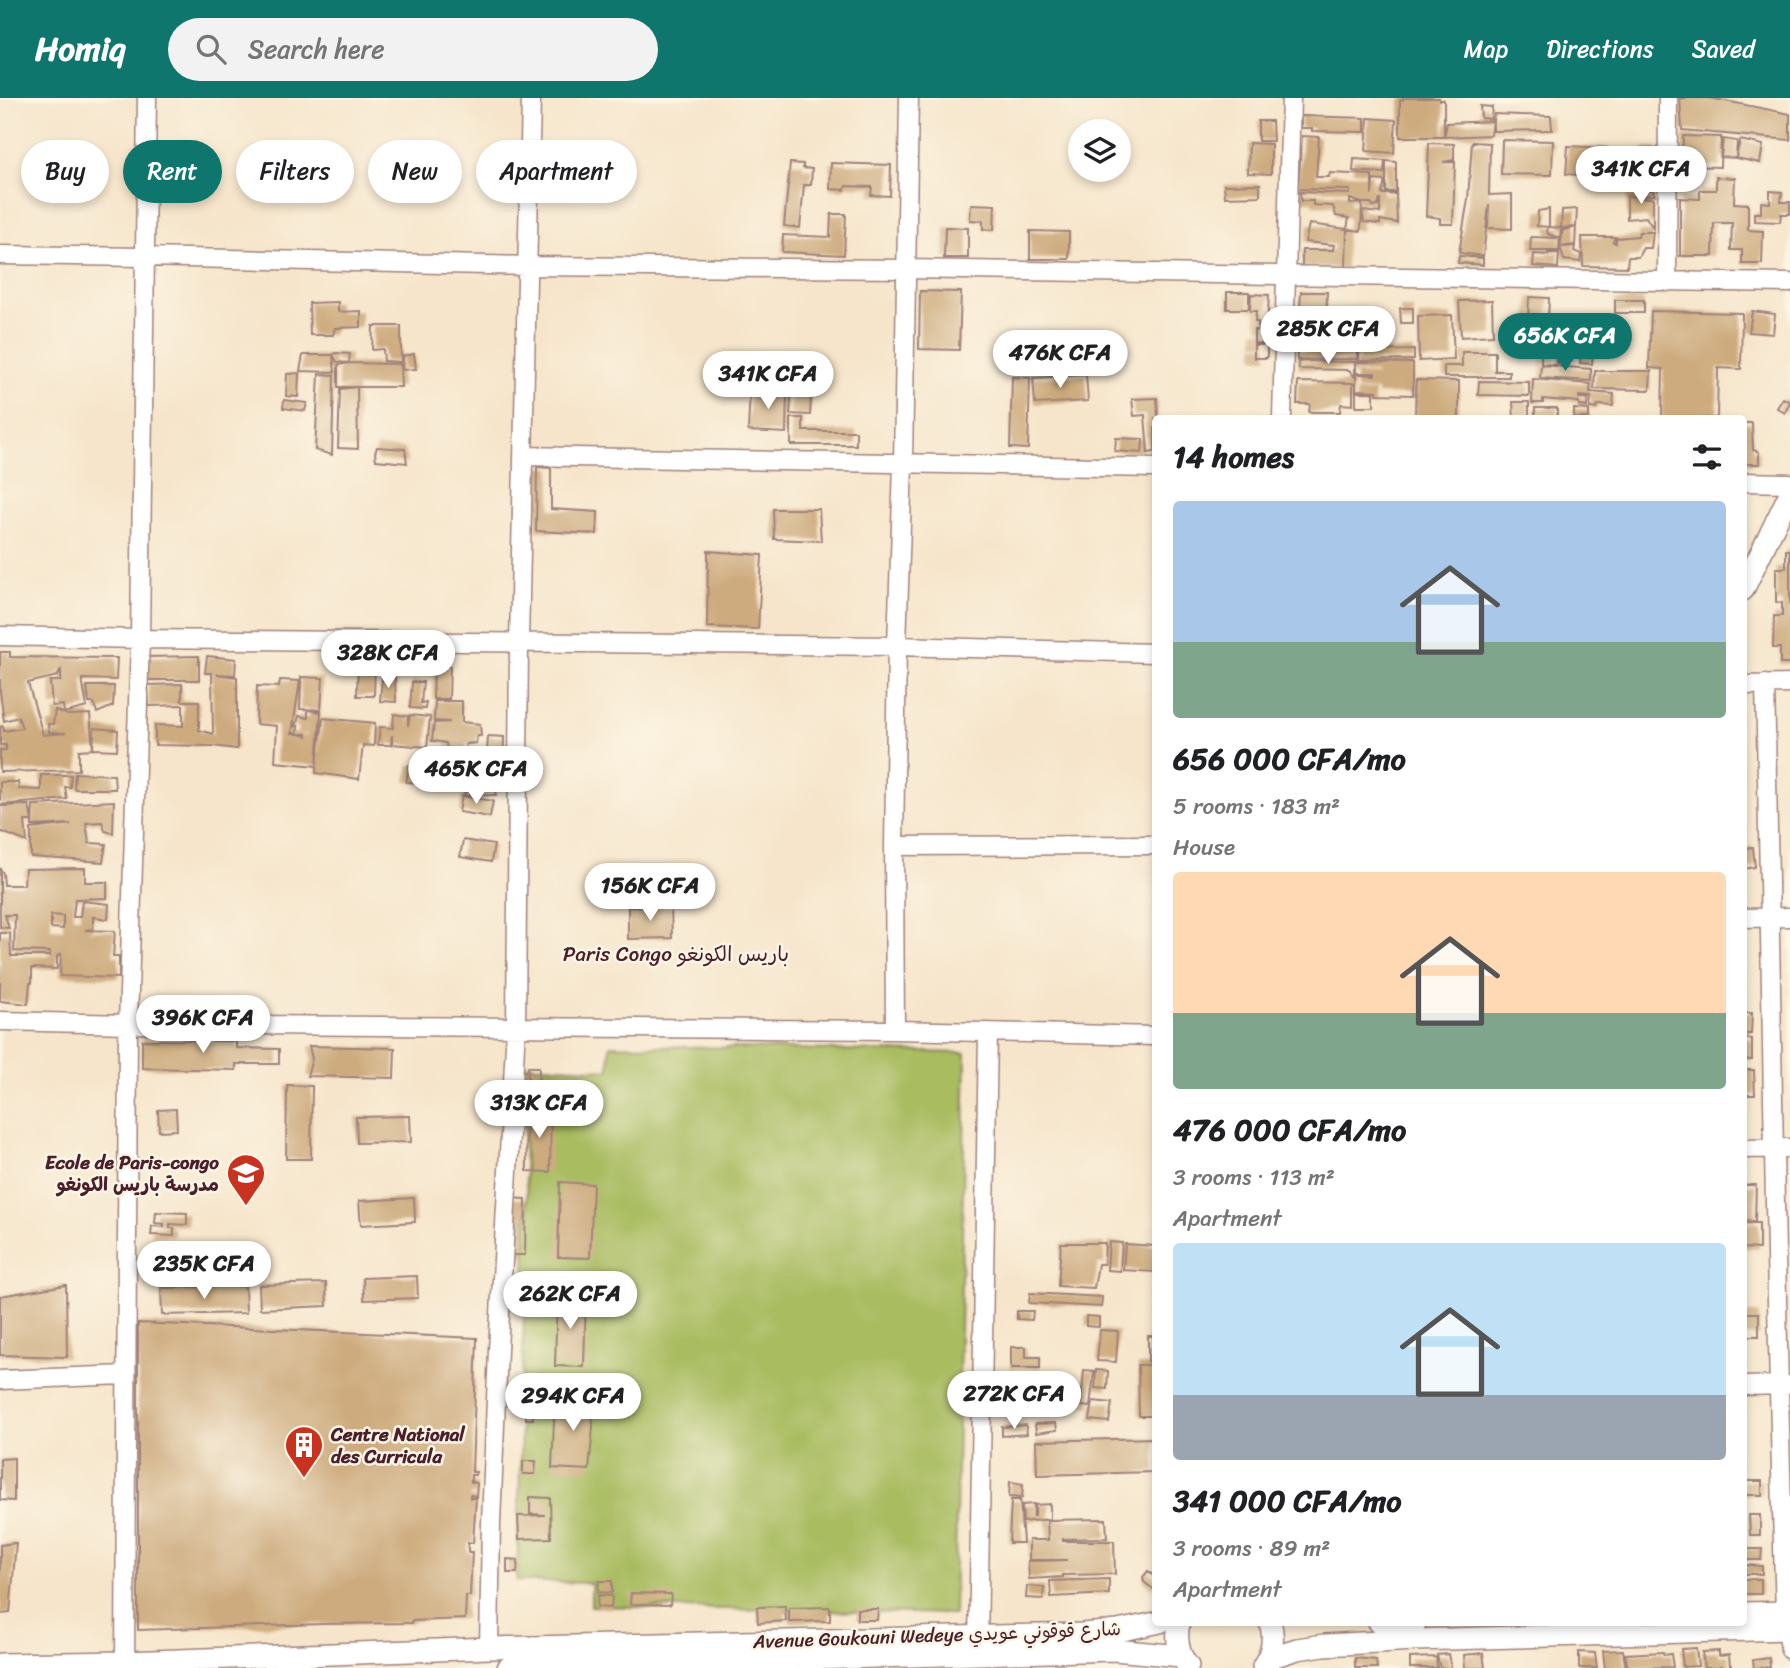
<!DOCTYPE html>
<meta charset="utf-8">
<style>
:root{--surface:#fff;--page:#f2f2f2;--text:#202124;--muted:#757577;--accent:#0f766e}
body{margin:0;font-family:Sriracha,"Playpen Sans Arabic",sans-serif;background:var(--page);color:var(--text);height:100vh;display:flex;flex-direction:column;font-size:26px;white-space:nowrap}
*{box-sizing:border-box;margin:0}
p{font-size:23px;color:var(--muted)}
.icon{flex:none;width:38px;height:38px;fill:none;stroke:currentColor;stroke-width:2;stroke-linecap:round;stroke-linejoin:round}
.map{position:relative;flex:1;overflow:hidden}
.panel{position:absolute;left:1152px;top:317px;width:595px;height:1211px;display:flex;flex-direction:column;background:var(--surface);border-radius:7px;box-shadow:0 4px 10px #0003}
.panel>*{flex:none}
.guide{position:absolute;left:21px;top:42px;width:665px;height:63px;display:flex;gap:14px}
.tools{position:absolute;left:1068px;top:21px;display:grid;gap:14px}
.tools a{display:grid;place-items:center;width:63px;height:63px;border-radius:50%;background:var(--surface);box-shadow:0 4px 10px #0003;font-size:35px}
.price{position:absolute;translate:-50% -60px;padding:0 16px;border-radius:24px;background:#fff;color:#222;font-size:23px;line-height:46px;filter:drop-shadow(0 2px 4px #0008)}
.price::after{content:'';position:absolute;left:50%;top:42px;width:21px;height:16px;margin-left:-10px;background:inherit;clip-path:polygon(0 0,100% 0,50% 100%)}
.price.selected{background:var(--accent);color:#fff}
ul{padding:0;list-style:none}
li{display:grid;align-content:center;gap:14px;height:371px;padding:0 21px}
li span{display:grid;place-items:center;height:217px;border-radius:7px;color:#555}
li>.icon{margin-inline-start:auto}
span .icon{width:126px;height:126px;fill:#fffc;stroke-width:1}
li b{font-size:30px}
h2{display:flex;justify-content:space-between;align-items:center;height:84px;padding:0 21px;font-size:30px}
.tag{padding:0 24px;border-radius:32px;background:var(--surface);box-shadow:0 4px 10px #0003;font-size:24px;line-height:63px}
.tag.selected{background:var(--accent);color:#fff}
header{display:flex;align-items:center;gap:42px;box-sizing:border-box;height:98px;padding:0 35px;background:var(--accent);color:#fff}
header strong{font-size:33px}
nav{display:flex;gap:38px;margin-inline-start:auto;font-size:24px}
.search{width:490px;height:63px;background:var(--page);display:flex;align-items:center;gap:18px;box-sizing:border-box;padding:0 24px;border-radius:38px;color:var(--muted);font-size:26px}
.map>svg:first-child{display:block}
</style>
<header>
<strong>Homiq</strong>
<div class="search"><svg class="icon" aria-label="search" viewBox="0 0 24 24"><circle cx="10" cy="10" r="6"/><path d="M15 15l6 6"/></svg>Search here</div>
<nav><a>Map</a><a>Directions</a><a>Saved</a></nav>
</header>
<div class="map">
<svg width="1790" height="1570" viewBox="0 0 1790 1570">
<rect width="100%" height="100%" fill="#fcf5e5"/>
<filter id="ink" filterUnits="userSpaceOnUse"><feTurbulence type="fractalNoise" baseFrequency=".0143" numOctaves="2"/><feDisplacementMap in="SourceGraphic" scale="14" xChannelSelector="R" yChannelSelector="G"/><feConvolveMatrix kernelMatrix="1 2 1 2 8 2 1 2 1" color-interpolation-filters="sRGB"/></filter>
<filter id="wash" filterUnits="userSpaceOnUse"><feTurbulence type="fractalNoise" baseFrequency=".00686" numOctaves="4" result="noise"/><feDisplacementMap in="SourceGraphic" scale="28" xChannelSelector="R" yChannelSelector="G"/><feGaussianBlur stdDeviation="1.57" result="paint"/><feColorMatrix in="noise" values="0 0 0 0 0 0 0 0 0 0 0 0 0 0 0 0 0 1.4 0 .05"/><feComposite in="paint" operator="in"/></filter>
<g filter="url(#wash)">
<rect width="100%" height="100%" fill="#f6e5cb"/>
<!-- pitch -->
<path fill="#a9bc60" stroke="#7a6e46" stroke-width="2" d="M610 947 966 955 954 1516 591 1508V1485L517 1483 527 1101 524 1051 526 967 609 972Z"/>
<g id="blocks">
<!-- building -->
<path fill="#cdab7e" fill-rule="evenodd" d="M1403 0H1439V2H1444V39H1400V2H1403Z
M1680 0H1710L1790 16V42L1682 32Z
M1480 8 1492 9 1491 21 1481 20Z
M1494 16 1551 18 1552 32 1493 33V23L1491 37 1444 39 1447 25 1493 23Z
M1301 18 1365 20V34L1312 33V30H1301Z
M1368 20 1396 22 1394 55 1366 53Z
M1258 23H1272L1273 43H1258Z
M1302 38 1319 39 1316 79H1329L1330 75 1372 77V97L1373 82 1385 83 1382 96H1396L1397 125 1380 122V126L1364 124 1362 113 1380 115V101L1378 108 1374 109 1371 105H1362L1350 101V106L1362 105 1361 133 1347 131 1349 120 1336 118 1333 108 1313 107V103H1301L1300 94 1350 96V92L1298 91Z
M1683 38 1721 39 1720 69 1682 68Z
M1723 41 1737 43 1736 60 1721 59Z
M1502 42 1553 43 1552 77 1501 76Z
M1740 42 1763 47 1760 65 1736 60Z
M1472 44 1490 45 1489 97 1512 96V131L1488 130 1489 107 1483 158 1459 155 1468 101Z
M1249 45 1271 46V76L1248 75Z
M1429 45 1454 46V62L1443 64H1455L1453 126H1440V120L1426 118Z
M1568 48 1608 50 1606 79 1566 76Z
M1642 50 1657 51V76H1642Z
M1354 61 1385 63 1384 75 1353 73Z
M1386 63 1396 64V94H1386Z
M790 65 803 66V70L812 71 811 87H804L800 130 784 128Z
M831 65 891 67 890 98 871 97 872 89 846 88 845 92 830 91Z
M1716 79 1735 80 1734 105 1748 106V132L1763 133 1762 166H1742V152H1731L1732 125H1714L1713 158H1680V100L1700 101V92H1716Z
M1260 86V98L1225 99 1224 87Z
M1637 90 1653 92 1655 97 1640 98V100H1653V130L1646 119 1627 121V98L1637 99Z
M1770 93 1782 94 1781 104H1790V116H1781L1780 124 1754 123V115H1761V104L1770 105Z
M971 106 995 107 994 132 983 131V123L970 122Z
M1549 111V129L1537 128 1538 113Z
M1577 111 1576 129 1561 130 1562 112Z
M831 116H846L844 157 782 154 783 137 830 139Z
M1309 126 1347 131 1346 170 1302 169V152H1333L1334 147 1305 144Z
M945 129 968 130V160H944Z
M1549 129 1561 130 1559 153H1530L1531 139 1560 140 1548 136 1547 131Z
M1576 129 1575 147 1560 149 1563 132Z
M1030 133 1069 134V161H1030Z
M1639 134H1653L1651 150H1643L1638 159H1628L1627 169 1583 168 1582 139H1615L1613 144 1616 145V140L1638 138Z
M1575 148 1574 153 1581 156 1580 164 1564 162 1560 149Z
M1548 155H1559L1558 170 1533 168 1534 156 1548 157Z
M1459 158 1483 160V167L1458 165Z
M920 193 961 194 959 252 919 251Z
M1227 194H1249V211H1227Z
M1301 194H1327L1326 249 1298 248V210L1300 209Z
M1251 196 1269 197 1267 230H1258V224H1255L1256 213H1250Z
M1529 199 1549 200 1548 222 1528 221Z
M1492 202 1493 237 1461 239 1459 203Z
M1615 202H1644V215H1615Z
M338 204V214L361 213V229L335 230 333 237H310L309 205Z
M1400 210H1413V225H1401Z
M1651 213 1742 215 1741 271 1718 270 1717 320H1662L1663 271 1649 270Z
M1752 213 1775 216 1773 236 1749 234Z
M1359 214H1373V253L1414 252V262L1359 263Z
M1452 217 1454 261 1419 263 1418 218Z
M1523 222 1540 223 1539 251 1522 250Z
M373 228H401V264L384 263 383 251 372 252Z
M1541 230H1557L1556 267 1541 266Z
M1254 232 1268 233 1267 246 1254 245Z
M1335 236H1356V247H1336Z
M1583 237 1595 239 1592 266 1580 265Z
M1558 241H1568V265H1558Z
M1254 247H1267V260H1254Z
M1297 253H1357L1358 261 1297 262Z
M1462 254H1495V273H1509V279H1444V268H1462Z
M335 255 350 256 349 265 337 264 333 257 335 274 300 273 303 257H333Z
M414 256 416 271 402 272 403 258Z
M1298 263 1355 264V279L1349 272 1299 271Z
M1356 264 1413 265V297L1377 296V293L1356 292V276L1375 277V275H1356Z
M349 265 400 266 401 289H338V267Z
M1541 267 1591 271V283L1540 280Z
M1595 273H1651L1650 292 1594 291Z
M299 275 298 299 286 298 287 276Z
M319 276 334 277 332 357 315 352Z
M1086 277 1088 303 1035 306 1033 280Z
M1012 279 1030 280 1028 351 1010 350Z
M1533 281 1591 286 1590 294 1614 296 1613 308 1598 307 1597 311 1590 310 1591 299 1579 298V300H1588L1587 309 1579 308V304L1543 301V305H1532Z
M1416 282 1459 283V320H1415Z
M1479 283 1529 284V298L1478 297Z
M792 284 812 285 810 317 790 316Z
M1298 284 1353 285V307L1341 306 1340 314H1309L1310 306H1297Z
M357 289 358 351 338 350 340 291Z
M750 291 787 293 786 335 748 333Z
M1356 294H1374V308H1356Z
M1157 300 1158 320H1155V354L1148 355 1145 317 1134 318 1132 301Z
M1783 300 1790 304 1785 315 1777 310Z
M284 302 307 305 305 313 283 310Z
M1513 304H1529V320H1514Z
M1535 310H1557V320H1535Z
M1574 311 1589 312V320H1574Z
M791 320H803V333H856V347H791Z
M1743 325H1752L1753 352 1759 354V366H1743Z
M1116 340 1143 341 1142 355 1115 353Z
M377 349 405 351 407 365 376 362 375 355Z
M537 369 551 370V411L598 414 597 436 536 433Z
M773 411H819L821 443 774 441Z
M1786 452H1790V566H1780V550H1773L1774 518H1782V505L1776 504V470H1786Z
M708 453 762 457 758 531 707 529Z
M0 554H10V559L117 560 116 582 82 581 87 609 64 615 63 607 52 608 50 583H61V571L58 578 28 585 43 637 66 635 49 634 48 626H53L55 612 68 617 90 616 93 651 94 630 118 632 117 652 93 651 79 652V672L0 674V652H6V647H0V629L3 628 4 633 22 630 18 619 4 623 0 594Z
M199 558V582H145V559Z
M207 558 236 561 235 577 217 576 237 579V651L213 648 155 647V627L183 628V607L149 608 148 587 182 586V603H199V632L213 636 212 575H205Z
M358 565H375L374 598H357Z
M434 568H450L449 601H433Z
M301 579 323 580 321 612 300 611Z
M382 580H395L396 604 380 603Z
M280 582 300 583 292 635H295L307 638V636H297L298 628H295V625H297L299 618 308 620V612L321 614 317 666 323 620 375 625 374 648 363 647 359 681 316 675 317 668 275 664 277 628 256 626 257 588 279 589Z
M412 584H423L421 605 426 604 425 611 410 610Z
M87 588H114L113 608 97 615 94 605H89Z
M435 603H462V624L480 626 481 638H477L476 645 466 646 465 651 447 653 446 645 432 643 434 625 450 624 434 623Z
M394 616 408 618V628L410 617 430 619 427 649 392 646V637L391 647H378L380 629 393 630Z
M488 638 504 639 503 672 486 671 487 667 457 668 454 657 487 654Z
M409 667 445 670 444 686 406 684Z
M471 670 486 671V687L497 688 496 697 464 698Z
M75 675 114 677 115 691H74Z
M41 677H71L70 689H65L67 701 0 707V684H18L19 691 41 692Z
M462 698 493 703 490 719 459 714Z
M114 703 113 735 105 733 102 724 86 725 89 745 106 746 103 764 31 759V731L71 726 32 728V723H25L27 744 0 733V708L29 707 32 723 33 707Z
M463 742 494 747 491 764 460 759Z
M1753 749 1755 769 1743 771V750Z
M85 770V784H107V800L75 801 73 819H80L82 803 109 806 108 821 93 819V831L85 832 115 833 113 858H119V880L60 878 61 856 57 858V871L32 870V885H30L28 906 0 903V835H10L11 858H50V854L14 853 15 817H5L9 830 0 829V771L3 775 4 787H24L25 771ZM51 817 63 818V831L51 830Z
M628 809H671L672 840 628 841Z
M1743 915H1752L1751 936H1743Z
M1743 941H1752V962H1743Z
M142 942 236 943V950L279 951V966H236V972L142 970Z
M309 948 395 950 394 980 307 978 312 961Z
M528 969H539L538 1006H527Z
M1743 972H1754L1755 997H1743Z
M287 987 312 988 311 1061H286Z
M176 1011 177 1032 159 1033 158 1012Z
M526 1012H551L550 1074 527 1073Z
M410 1018 411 1044 357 1045 356 1019Z
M560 1084 593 1086 590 1160 558 1159Z
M1743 1087H1756L1755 1123 1743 1122Z
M414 1100 415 1124 361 1127 359 1103Z
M504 1100 526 1101 525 1157H502Z
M156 1114 187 1115V1127L170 1126V1130H174V1138L151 1137 152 1128 164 1129V1126L155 1125Z
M1743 1125H1759V1151L1743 1150Z
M1109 1144 1122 1145 1120 1173 1107 1172Z
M1061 1145H1105L1104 1166H1098L1094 1190 1058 1188Z
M1125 1146 1155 1148V1174L1123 1172Z
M417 1178 418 1200 364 1202 363 1180Z
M326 1185 327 1208 260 1211 259 1187Z
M66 1187 67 1259 0 1257V1198Z
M245 1188 246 1215 162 1217 161 1190Z
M1030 1195 1102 1199 1101 1209 1029 1205Z
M557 1197 586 1198 584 1269 555 1268Z
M1017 1213H1033L1032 1222 1017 1221Z
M1743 1215H1759V1238H1743Z
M1086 1218 1099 1219V1229L1086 1228Z
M138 1225 477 1240 472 1374H476L475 1377H471V1384L477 1385 476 1398 470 1397V1400H476L473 1445H468V1454H472L470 1498H466L465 1521 412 1523V1525L322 1526 138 1532Z
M1100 1232 1118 1233 1116 1264 1097 1263Z
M1148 1238H1155V1318H1139L1138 1267H1151L1150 1263H1148Z
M1011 1249H1026V1259H1040V1270H1011Z
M1084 1272 1094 1273 1090 1309 1081 1308Z
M1096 1272 1108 1273 1107 1291 1095 1290Z
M555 1299 592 1301 593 1329 589 1372 552 1370Z
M526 1300H533V1321H526Z
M1093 1303 1112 1305 1109 1324 1090 1322Z
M1056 1325 1057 1332 1036 1335 1035 1326Z
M1026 1327 1027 1336 1002 1338V1329Z
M1155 1340V1374L1037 1377 1036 1343Z
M14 1360V1403L0 1402V1361Z
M523 1363H536L535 1376H523Z
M1743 1383H1762V1397H1743Z
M1010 1384 1023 1386 1022 1400 1009 1399Z
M530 1399 550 1400 551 1440 519 1441 518 1418 545 1417 530 1416Z
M1011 1402H1020L1023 1445H1009Z
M1034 1406V1418H1035V1407L1050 1406V1421L1023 1424 1022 1407Z
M1749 1417H1760V1437H1750Z
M1106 1421 1107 1440 1063 1441V1443H1114L1115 1476 1063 1477V1479L1029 1481 1028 1463 1067 1462H1029V1442H1048L1047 1422Z
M16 1445 10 1515 0 1516V1447Z
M1743 1451H1762L1761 1462H1743Z
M507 1461 518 1462 517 1475H507Z
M1746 1467 1762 1468V1476H1745Z
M1148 1473 1155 1479V1489L1153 1491 1144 1484 1143 1479Z
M1109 1481V1496L1051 1499 1050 1483Z
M1743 1481H1761V1496H1743Z
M599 1483H612V1495L598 1494Z
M1027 1488 1044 1489 1043 1501 1026 1500Z
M631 1495 671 1496 670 1507 630 1506Z
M598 1497 612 1498 611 1510 597 1509Z
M785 1508 786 1523 758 1525 757 1509Z
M830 1509V1523L789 1524V1510Z
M857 1511H878L877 1522H857Z
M1696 1550 1698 1568 1683 1569 1681 1551Z
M1623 1552 1626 1570H1605L1603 1553Z
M1719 1553V1558L1729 1557 1730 1568 1732 1567V1570H1722V1568H1720L1721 1570H1704L1702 1554Z
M1579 1554 1595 1555 1597 1570H1579Z
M1663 1554 1664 1557 1671 1556 1673 1569 1628 1570 1625 1556Z
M1483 1555 1485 1570H1465L1464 1557Z
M1448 1556 1451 1570H1440L1437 1557Z
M1436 1559 1437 1570H1410V1560Z
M1355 1560 1376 1562 1377 1570H1355Z
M1769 1560 1770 1569 1754 1570 1753 1562Z"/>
</g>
</g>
<g filter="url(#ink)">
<use href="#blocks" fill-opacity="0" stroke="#a0827b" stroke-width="2"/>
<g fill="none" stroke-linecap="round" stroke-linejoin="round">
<defs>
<path id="minor" d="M0 157 144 159 527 168 905 171 1790 185
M1667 184 1668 0
M1282 320 1291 0
M523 358 1155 370
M1743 384 1790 385
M0 538 140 541 897 548 1155 555
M1765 586C1772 895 1775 1205 1785 1514L1790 1552
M1743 587 1790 586
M894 748 1155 747
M1743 820 1790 819
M0 923 128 926 895 932 1155 938
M895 932 894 748 897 548 903 366 909 0
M1743 1051 1790 1050
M0 1282 126 1277
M1743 1288 1788 1287
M978 1549 988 934
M489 1550 491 1425 498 1252 516 929 519 545 531 0
M125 1570 128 926 140 541 147 0"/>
<path id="tertiary" d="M1743 492 1790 395
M1743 1515 1790 1514
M1179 1524C1176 1540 1177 1555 1188 1568
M1379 1524H1416
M1266 1564 1275 1558 1297 1551 1324 1547 1415 1542 1790 1531
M0 1566 125 1564 489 1550 1082 1536 1118 1533 1160 1524
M1263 1568C1272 1555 1275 1540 1270 1524
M508 1570 1114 1552 1181 1558"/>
</defs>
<!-- minor casing -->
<use href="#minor" stroke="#a0827b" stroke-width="21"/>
<!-- tertiary casing -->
<use href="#tertiary" stroke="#a0827b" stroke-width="24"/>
<!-- minor -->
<use href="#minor" stroke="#fff" stroke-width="18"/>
<!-- tertiary -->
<use href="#tertiary" stroke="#fff" stroke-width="21"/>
</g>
</g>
<!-- icons -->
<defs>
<symbol id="school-pin" viewBox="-11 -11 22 30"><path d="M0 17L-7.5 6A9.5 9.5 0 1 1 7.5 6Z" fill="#c8321e" stroke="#fcf5e5"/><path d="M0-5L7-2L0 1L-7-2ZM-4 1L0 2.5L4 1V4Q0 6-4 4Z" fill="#fff"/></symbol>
<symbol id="building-pin" viewBox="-11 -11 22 30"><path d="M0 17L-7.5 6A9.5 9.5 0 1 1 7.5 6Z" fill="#c8321e" stroke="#fcf5e5"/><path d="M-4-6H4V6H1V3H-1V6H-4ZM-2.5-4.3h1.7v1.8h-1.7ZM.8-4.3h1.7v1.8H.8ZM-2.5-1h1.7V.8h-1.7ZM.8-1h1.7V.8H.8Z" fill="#fff"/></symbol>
</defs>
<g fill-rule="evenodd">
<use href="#school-pin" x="224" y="1053" width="44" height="60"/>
<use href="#building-pin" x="282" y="1325" width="44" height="60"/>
</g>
<g text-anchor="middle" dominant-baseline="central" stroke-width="5" stroke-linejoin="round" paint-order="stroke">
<!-- poi labels -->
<g font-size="19" font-weight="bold" fill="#4a1f2b" stroke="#fcf5e5" text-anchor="end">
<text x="219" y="1064">Ecole de Paris-congo<tspan x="219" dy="22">مدرسة باريس الكونغو</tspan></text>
<text x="331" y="1336" text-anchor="start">Centre National<tspan x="331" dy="22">des Curricula</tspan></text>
</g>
<!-- street labels -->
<g font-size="19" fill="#4a1f2b" stroke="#fcf5e5">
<text transform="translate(937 1537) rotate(-2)">Avenue Goukouni Wedeye شارع قوقوني عويدي</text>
</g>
<!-- neighbourhood labels -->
<g font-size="21" fill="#4a1f2b" stroke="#fcf5e5">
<text x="676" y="856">Paris Congo باريس الكونغو</text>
</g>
</g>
</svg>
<div class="tools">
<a><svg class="icon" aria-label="layers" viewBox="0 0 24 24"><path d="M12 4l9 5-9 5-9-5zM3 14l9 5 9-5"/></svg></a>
</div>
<b class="price" style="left:1641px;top:108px">341K CFA</b>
<b class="price" style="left:1328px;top:268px">285K CFA</b>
<b class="price selected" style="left:1565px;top:275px">656K CFA</b>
<b class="price" style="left:1060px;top:292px">476K CFA</b>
<b class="price" style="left:768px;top:313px">341K CFA</b>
<b class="price" style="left:388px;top:592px">328K CFA</b>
<b class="price" style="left:476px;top:708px">465K CFA</b>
<b class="price" style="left:650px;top:825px">156K CFA</b>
<b class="price" style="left:203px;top:957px">396K CFA</b>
<b class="price" style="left:539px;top:1042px">313K CFA</b>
<b class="price" style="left:204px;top:1203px">235K CFA</b>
<b class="price" style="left:570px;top:1233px">262K CFA</b>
<b class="price" style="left:1014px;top:1333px">272K CFA</b>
<b class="price" style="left:573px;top:1335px">294K CFA</b>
<div class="guide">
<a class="tag">Buy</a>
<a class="tag selected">Rent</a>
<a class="tag">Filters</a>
<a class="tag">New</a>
<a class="tag">Apartment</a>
</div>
<section class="panel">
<h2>14 homes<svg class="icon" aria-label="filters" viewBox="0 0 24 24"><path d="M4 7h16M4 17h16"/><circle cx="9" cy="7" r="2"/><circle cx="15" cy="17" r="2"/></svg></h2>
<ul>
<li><span style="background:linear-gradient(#a9c7e8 65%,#7fa58c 0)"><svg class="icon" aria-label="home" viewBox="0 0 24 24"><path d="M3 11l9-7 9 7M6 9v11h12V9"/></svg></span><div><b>656 000 CFA/mo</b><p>5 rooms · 183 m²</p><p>House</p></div></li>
<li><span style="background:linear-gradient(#ffd9b3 65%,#7fa58c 0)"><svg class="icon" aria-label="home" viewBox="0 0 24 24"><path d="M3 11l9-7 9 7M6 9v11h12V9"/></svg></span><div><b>476 000 CFA/mo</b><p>3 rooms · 113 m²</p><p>Apartment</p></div></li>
<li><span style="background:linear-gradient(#bfe0f5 70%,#9aa5b1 0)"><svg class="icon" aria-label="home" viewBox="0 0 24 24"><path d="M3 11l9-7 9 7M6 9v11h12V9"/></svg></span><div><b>341 000 CFA/mo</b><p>3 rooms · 89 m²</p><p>Apartment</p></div></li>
</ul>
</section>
</div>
